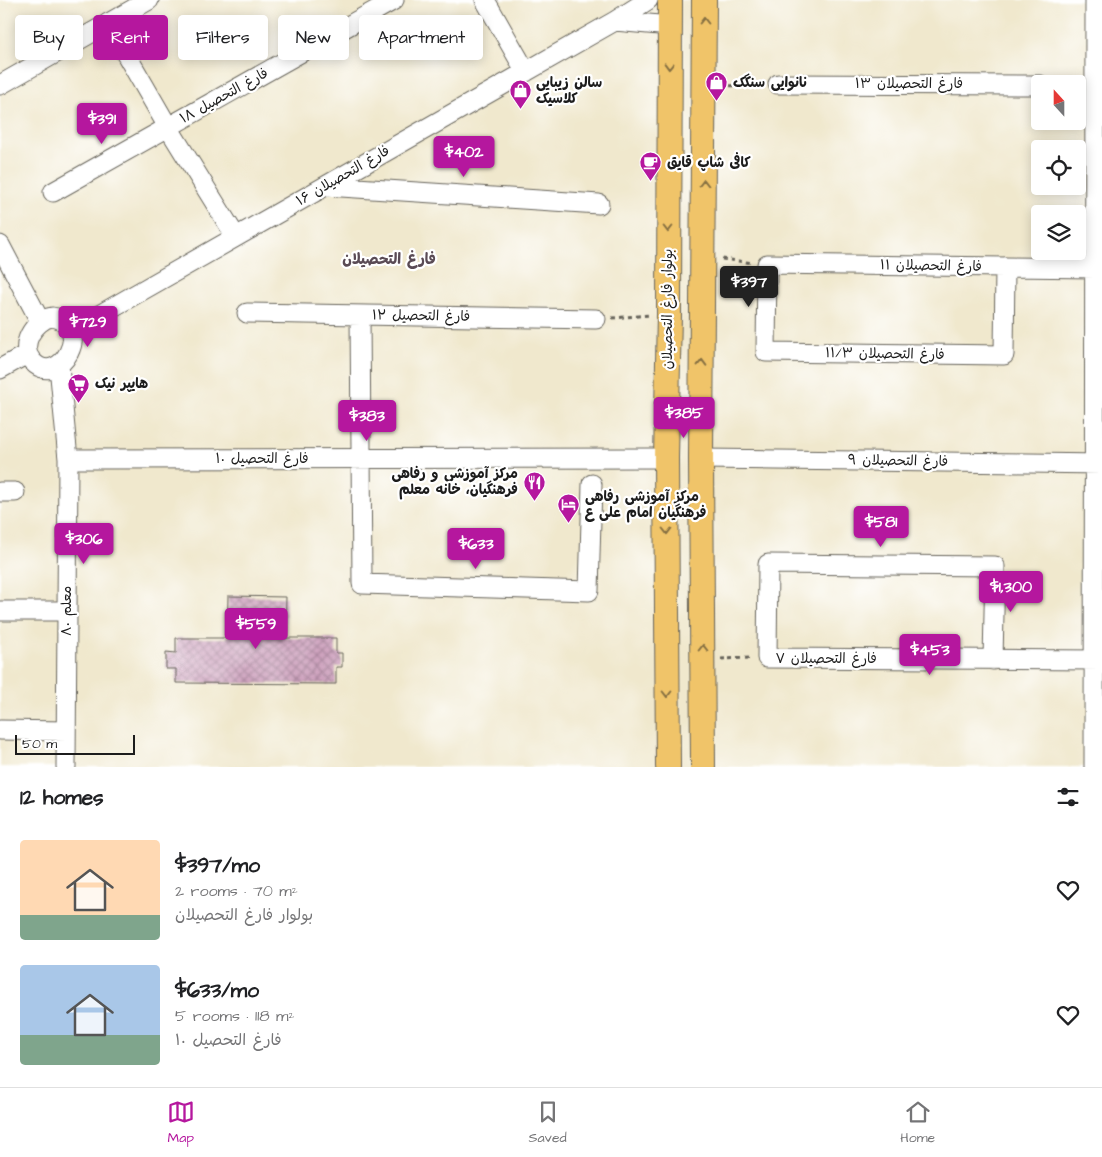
<!DOCTYPE html>
<meta charset="utf-8">
<style>
:root{--surface:#fff;--page:#f6f6f6;--text:#202124;--muted:#757577;--line:#e0e0e0;--accent:#b5179e}
body{margin:0;font-family:"Architects Daughter","Playpen Sans Arabic",sans-serif;background:var(--page);color:var(--text);height:100vh;display:flex;flex-direction:column;font-size:19px;white-space:nowrap}
*{box-sizing:border-box;margin:0}
p{font-size:16px;color:var(--muted)}
.icon{flex:none;width:28px;height:28px;fill:none;stroke:currentColor;stroke-width:2;stroke-linecap:round;stroke-linejoin:round}
.map{position:relative;height:767px;overflow:hidden}
.panel{display:flex;flex-direction:column;background:var(--surface);flex:1}
.panel>*{flex:none}
.guide{position:absolute;left:15px;top:15px;width:500px;height:45px;display:flex;gap:10px}
.needle{width:32px;rotate:339deg}
.controls{position:absolute;left:1031px;top:75px;display:grid;gap:10px}
.controls a{display:grid;place-items:center;width:55px;height:55px;border-radius:5px;background:var(--surface);box-shadow:0 2px 12px #0003;font-size:25px}
.scale{position:absolute;left:15px;bottom:12px;width:120px;box-sizing:border-box;padding-left:5px;border:2px solid #1c1c1c;border-top:0;font-size:14px;line-height:18px;white-space:nowrap;color:#1c1c1c;-webkit-text-stroke:4px #fff;paint-order:stroke}
.price{position:absolute;translate:-50% -42px;padding:0 11px;border-radius:5px;background:var(--accent);color:#fff;font-size:16px;line-height:32px;filter:drop-shadow(0 1px 2px #0008)}
.price::after{content:'';position:absolute;left:50%;top:30px;width:15px;height:11px;margin-left:-8px;background:inherit;clip-path:polygon(0 0,100% 0,50% 100%)}
.price.current{background:#222;color:#fff}
ul{padding:0;list-style:none}
li{display:flex;align-items:center;gap:15px;height:125px;padding:0 20px}
li span{display:grid;place-items:center;flex:none;width:140px;height:100px;border-radius:5px;color:#555}
li>.icon{margin-inline-start:auto}
span .icon{width:60px;height:60px;fill:#fffc;stroke-width:1}
li b{font-size:21px}
h2{display:flex;justify-content:space-between;align-items:center;height:60px;padding:0 20px;font-size:21px}
.chip{padding:0 18px;border-radius:5px;background:var(--surface);box-shadow:0 2px 12px #0003;font-size:18px;line-height:45px}
.chip.current{background:var(--accent);color:#fff}
.tabs{display:flex;justify-content:space-around;align-items:center;height:70px;border-top:1px solid var(--line);background:var(--surface);font-size:14px;color:var(--muted)}
.tabs a{display:grid;justify-items:center;gap:2px}
.tabs .current{color:var(--accent)}
.map>svg:first-child{display:block}
</style>
<div class="map">
<svg width="1102" height="767" viewBox="0 0 1102 767">
<defs>
<pattern id="building-cross-hatch" width="8" height="8" patternUnits="userSpaceOnUse" patternTransform="scale(1.25)"><rect width="8" height="8" fill="#cea2be"/><path d="M0 0l8 8M0 8l8-8" fill="none" stroke="#a6839a"/></pattern>
</defs>
<rect width="100%" height="100%" fill="#fff"/>
<filter id="ink" filterUnits="userSpaceOnUse"><feTurbulence type="fractalNoise" baseFrequency=".02" numOctaves="2"/><feDisplacementMap in="SourceGraphic" scale="10" xChannelSelector="R" yChannelSelector="G"/><feConvolveMatrix kernelMatrix="1 2 1 2 8 2 1 2 1" color-interpolation-filters="sRGB"/></filter>
<filter id="wash" filterUnits="userSpaceOnUse"><feTurbulence type="fractalNoise" baseFrequency=".0096" numOctaves="4" result="noise"/><feDisplacementMap in="SourceGraphic" scale="20" xChannelSelector="R" yChannelSelector="G"/><feGaussianBlur stdDeviation="1.12" result="paint"/><feColorMatrix in="noise" values="0 0 0 0 0 0 0 0 0 0 0 0 0 0 0 0 0 1.4 0 .05"/><feComposite in="paint" operator="in"/></filter>
<g filter="url(#wash)">
<rect width="100%" height="100%" fill="#f0e8cd"/>
<g id="blocks">
<!-- building -->
<path fill="url(#building-cross-hatch)" d="M228 596 286 597 285 638H336V653H342V667H336V684L176 683V669H166V652L176 653V638H227Z"/>
</g>
</g>
<g filter="url(#ink)">
<use href="#blocks" fill-opacity="0" stroke="#66635a" stroke-width="1"/>
<g fill="none" stroke-linecap="round" stroke-linejoin="round">
<defs>
<path id="minor" d="M485 0 526 72
M615 21 670 26
M108 23 168 127 236 237
M778 84 1040 85
M0 85 149 0
M326 186 599 204
M53 192 394 0
M0 245 40 321
M1005 267 1004 355 766 352 767 264 1095 268H1102
M247 313 596 319
M360 315 362 584 589 591 592 484
M52 317C96 324 59 391 32 361 18 346 34 320 52 317Z
M71 331 615 21 648 0
M59 366 68 459 66 767
M0 369 27 354
M68 459 666 458
M701 459 1102 464
M0 492H15
M0 611H67
M993 660 995 566 768 564 767 658 1102 660
M0 730 66 731
M1094 767 1095 0"/>
<path id="major" d="M668 767 666 458 669 314 670 0
M703 767 701 459 704 0"/>
</defs>
<!-- minor casing -->
<use href="#minor" stroke="#66635a" stroke-width="21"/>
<!-- major casing -->
<use href="#major" stroke="#66635a" stroke-width="26"/>
<!-- path -->
<path stroke="#66635a" stroke-width="3" stroke-dasharray="4 4" stroke-linecap="butt" d="M722 86 763 85
M722 259 753 263
M612 318 651 315
M721 659 752 658"/>
<!-- minor -->
<use href="#minor" stroke="#fff" stroke-width="19"/>
<!-- major -->
<use href="#major" stroke="#f0c469" stroke-width="24"/>
</g>
<!-- one-way arrows -->
<defs><path id="oneway-chevron" d="M-2-3.5L2.5 0L-2 3.5" fill="none" stroke-width="1.6" stroke-linecap="round" stroke-linejoin="round" transform="scale(1.25)"/></defs>
<g stroke="#867042">
<use href="#oneway-chevron" transform="translate(704 21) rotate(-90)"/>
<use href="#oneway-chevron" transform="translate(669 66) rotate(91)"/>
<use href="#oneway-chevron" transform="translate(704 183) rotate(-90)"/>
<use href="#oneway-chevron" transform="translate(668 229) rotate(90)"/>
<use href="#oneway-chevron" transform="translate(702 363) rotate(-89)"/>
<use href="#oneway-chevron" transform="translate(667 531) rotate(90)"/>
<use href="#oneway-chevron" transform="translate(703 648) rotate(-90)"/>
<use href="#oneway-chevron" transform="translate(667 694) rotate(90)"/>
</g>
</g>
<!-- icons -->
<defs>
<symbol id="shop-pin" viewBox="-11 -11 22 30"><path d="M0 17L-7.5 6A9.5 9.5 0 1 1 7.5 6Z" fill="#b5179e" stroke="#fff"/><path d="M-5-2.5h2.3a2.7 3.5 0 0 1 5.4 0H5L5.5 6h-11ZM-1.5-2.5h3a1.5 2.3 0 0 0-3 0Z" fill="#fff"/></symbol>
<symbol id="cafe-pin" viewBox="-11 -11 22 30"><path d="M0 17L-7.5 6A9.5 9.5 0 1 1 7.5 6Z" fill="#b5179e" stroke="#fff"/><path d="M-5.5-4.5H6V0H3Q3 3.5 0 3.5H-2.5Q-5.5 3.5-5.5 0ZM3-3.2v2h1.7v-2ZM-6 4.5H4V6H-6Z" fill="#fff"/></symbol>
<symbol id="supermarket-pin" viewBox="-11 -11 22 30"><path d="M0 17L-7.5 6A9.5 9.5 0 1 1 7.5 6Z" fill="#b5179e" stroke="#fff"/><path d="M-6-5.5h2.5l.6 2H6L4.5 2H-2.5L-4.4-4H-6ZM-1.5 3.2a1.3 1.3 0 1 0 .1 0ZM3 3.2a1.3 1.3 0 1 0 .1 0Z" fill="#fff"/></symbol>
<symbol id="restaurant-pin" viewBox="-11 -11 22 30"><path d="M0 17L-7.5 6A9.5 9.5 0 1 1 7.5 6Z" fill="#b5179e" stroke="#fff"/><path d="M-5-6h1v4h1v-4h1v4h1v-4h1v5L-1.5 .5V6h-2V.5L-5-1ZM5-6V6H3V1.5H1.5Q1.5-4 5-6Z" fill="#fff"/></symbol>
<symbol id="hotel-pin" viewBox="-11 -11 22 30"><path d="M0 17L-7.5 6A9.5 9.5 0 1 1 7.5 6Z" fill="#b5179e" stroke="#fff"/><path d="M-6-4.5h1.5V1H6V5H4.5V3h-9V5H-6ZM-4 0a1.8 1.8 0 1 1 3.6 0ZM.5 0V-2.5h3Q6-2.5 6 0Z" fill="#fff"/></symbol>
</defs>
<g fill-rule="evenodd">
<use href="#shop-pin" x="704" y="70" width="25" height="34"/>
<use href="#shop-pin" x="508" y="78" width="25" height="34"/>
<use href="#cafe-pin" x="638" y="150" width="25" height="34"/>
<use href="#supermarket-pin" x="66" y="372" width="25" height="34"/>
<use href="#restaurant-pin" x="522" y="470" width="25" height="34"/>
<use href="#hotel-pin" x="556" y="492" width="25" height="34"/>
</g>
<g text-anchor="middle" dominant-baseline="central" stroke-width="4.5" stroke-linejoin="round" paint-order="stroke">
<!-- poi labels -->
<g font-size="14" font-weight="bold" fill="#1c1c1c" stroke="#fff" text-anchor="start">
<text x="536" y="83">سالن زیبایی<tspan x="536" dy="16">کلاسیک</tspan></text>
<text x="733" y="83">نانوایی سنگک</text>
<text x="667" y="163">کافی شاپ قایق</text>
<text x="95" y="384">هایپر نیک</text>
<text x="518" y="474" text-anchor="end">مرکز آموزشی و رفاهی<tspan x="518" dy="16">فرهنگیان، خانه معلم</tspan></text>
<text x="585" y="497">مرکز آموزشی رفاهی<tspan x="585" dy="16">فرهنگیان امام علی ع</tspan></text>
</g>
<!-- street labels -->
<g font-size="14" fill="#1c1c1c" stroke="#fff">
<text x="909" y="84">فارغ التحصیلان ۱۳</text>
<text transform="translate(224 96) rotate(-29)">فارغ التحصیل ۱۸</text>
<text transform="translate(343 176) rotate(-30)">فارغ التحصیلان ۱۶</text>
<text transform="translate(931 266) rotate(1)">فارغ التحصیلان ۱۱</text>
<text transform="translate(668 309) rotate(-90)">بولوار فارغ التحصیلان</text>
<text transform="translate(421 316) rotate(1)">فارغ التحصیل ۱۲</text>
<text transform="translate(885 354) rotate(1)">فارغ التحصیلان ۱۱/۳</text>
<text x="262" y="459">فارغ التحصیل ۱۰</text>
<text transform="translate(898 461) rotate(1)">فارغ التحصیلان ۹</text>
<text transform="translate(67 611) rotate(-90)">معلم ۸۰</text>
<text x="826" y="659">فارغ التحصیلان ۷</text>
</g>
<!-- neighbourhood labels -->
<g font-size="15" font-weight="bold" fill="#5a4b55" stroke="#fff">
<text x="389" y="259">فارغ التحصیلان</text>
</g>
</g>
</svg>
<div class="controls">
<a><svg class="needle" viewBox="-14 -14 28 28"><path d="M0-13l5 13h-10z" fill="#e53935"/><path d="M0 13l5-13h-10z" fill="#757577"/></svg></a>
<a><svg class="icon" aria-label="locate" viewBox="0 0 24 24"><circle cx="12" cy="12" r="6"/><path d="M12 2v4M12 18v4M2 12h4M18 12h4"/></svg></a>
<a><svg class="icon" aria-label="layers" viewBox="0 0 24 24"><path d="M12 4l9 5-9 5-9-5zM3 14l9 5 9-5"/></svg></a>
</div>
<div class="scale">50 m</div>
<b class="price" style="left:102px;top:145px">$391</b>
<b class="price" style="left:464px;top:178px">$402</b>
<b class="price current" style="left:749px;top:308px">$397</b>
<b class="price" style="left:88px;top:348px">$729</b>
<b class="price" style="left:684px;top:439px">$385</b>
<b class="price" style="left:367px;top:442px">$383</b>
<b class="price" style="left:881px;top:548px">$581</b>
<b class="price" style="left:84px;top:565px">$306</b>
<b class="price" style="left:476px;top:570px">$633</b>
<b class="price" style="left:1011px;top:613px">$1,300</b>
<b class="price" style="left:256px;top:650px">$559</b>
<b class="price" style="left:930px;top:676px">$453</b>
<div class="guide">
<a class="chip">Buy</a>
<a class="chip current">Rent</a>
<a class="chip">Filters</a>
<a class="chip">New</a>
<a class="chip">Apartment</a>
</div>
</div>
<section class="panel">
<h2>12 homes<svg class="icon" aria-label="filters" viewBox="0 0 24 24"><path d="M4 7h16M4 17h16"/><circle cx="9" cy="7" r="2"/><circle cx="15" cy="17" r="2"/></svg></h2>
<ul>
<li><span style="background:linear-gradient(#ffd9b3 75%,#7fa58c 0)"><svg class="icon" aria-label="home" viewBox="0 0 24 24"><path d="M3 11l9-7 9 7M6 9v11h12V9"/></svg></span><div><b>$397/mo</b><p>2 rooms · 70 m²</p><p>بولوار فارغ التحصیلان</p></div><svg class="icon" aria-label="heart" viewBox="0 0 24 24"><path d="M12 20l-8-8c-3-5 5-10 8-4 3-6 11-1 8 4z"/></svg></li>
<li><span style="background:linear-gradient(#a9c7e8 70%,#7fa58c 0)"><svg class="icon" aria-label="home" viewBox="0 0 24 24"><path d="M3 11l9-7 9 7M6 9v11h12V9"/></svg></span><div><b>$633/mo</b><p>5 rooms · 118 m²</p><p>فارغ التحصیل ۱۰</p></div><svg class="icon" aria-label="heart" viewBox="0 0 24 24"><path d="M12 20l-8-8c-3-5 5-10 8-4 3-6 11-1 8 4z"/></svg></li>
</ul>
</section>
<nav class="tabs">
<a class="current"><svg class="icon" aria-label="map" viewBox="0 0 24 24"><path d="M3 6l6-2 6 2 6-2v14l-6 2-6-2-6 2zM9 4v14M15 6v14"/></svg>Map</a>
<a><svg class="icon" aria-label="saved" viewBox="0 0 24 24"><path d="M7 4h10v16l-5-4-5 4z"/></svg>Saved</a>
<a><svg class="icon" aria-label="home" viewBox="0 0 24 24"><path d="M3 11l9-7 9 7M6 9v11h12V9"/></svg>Home</a>
</nav>
